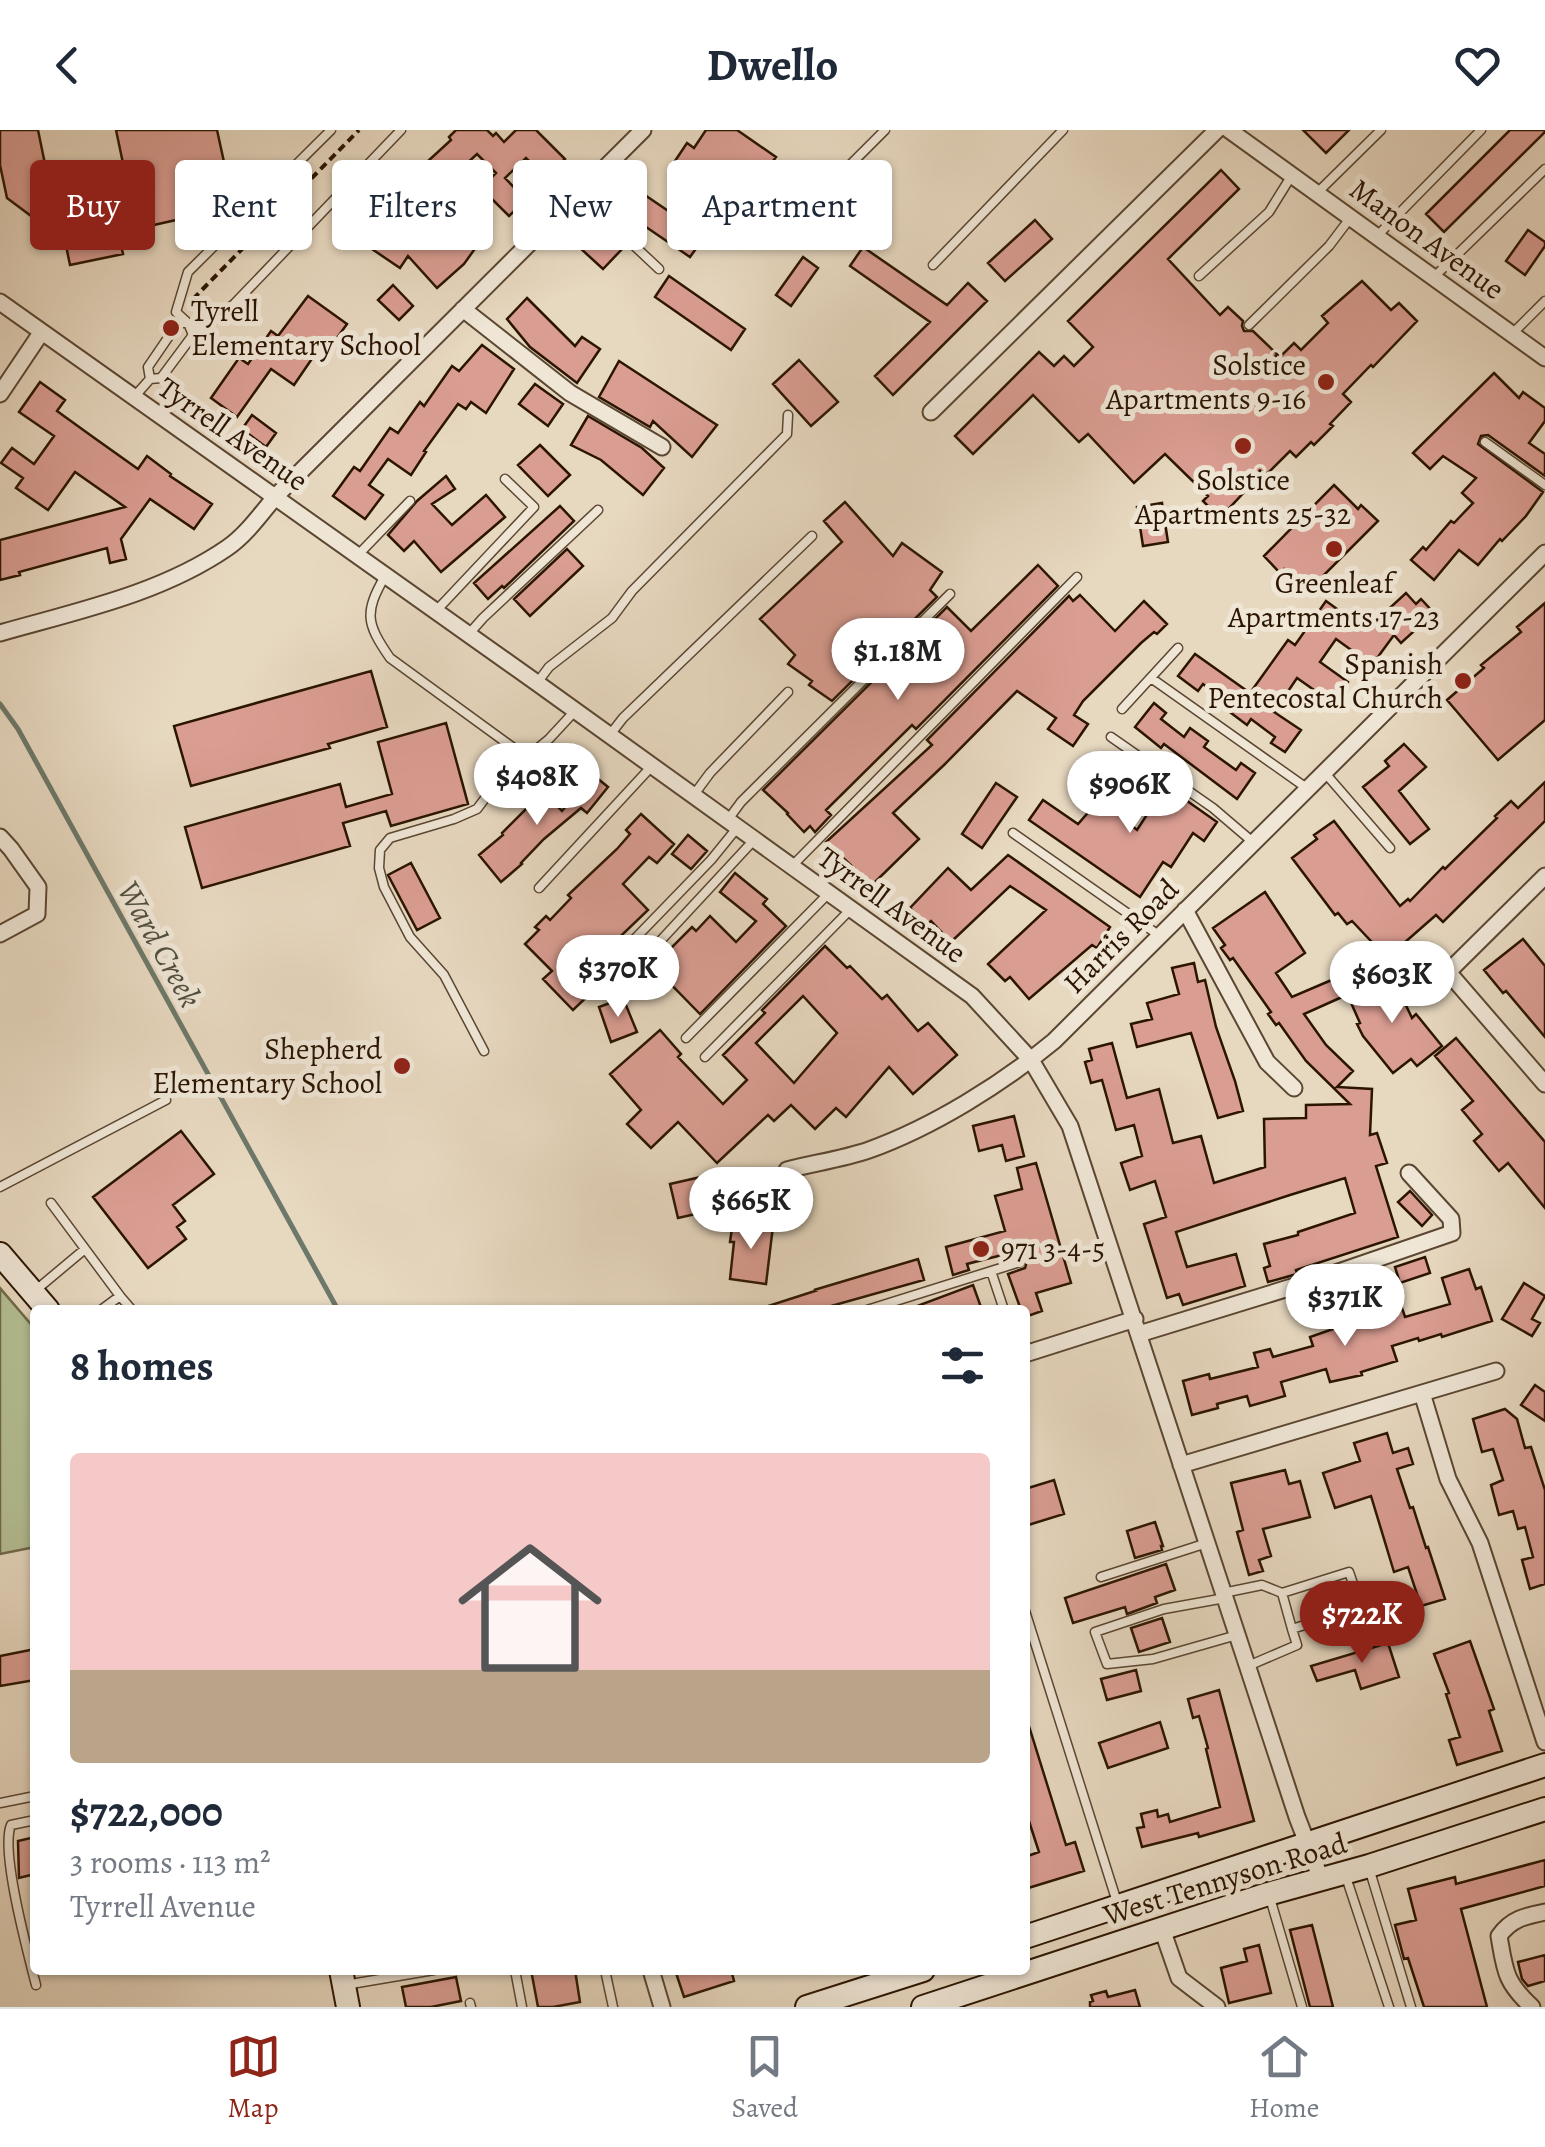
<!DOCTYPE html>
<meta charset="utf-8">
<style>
:root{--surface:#fff;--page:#f6f6f7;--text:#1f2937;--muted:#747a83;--line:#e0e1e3;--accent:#8f2418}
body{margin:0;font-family:Alegreya,serif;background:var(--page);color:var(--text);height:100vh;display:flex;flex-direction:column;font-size:38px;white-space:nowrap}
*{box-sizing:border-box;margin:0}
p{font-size:32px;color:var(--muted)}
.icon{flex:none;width:55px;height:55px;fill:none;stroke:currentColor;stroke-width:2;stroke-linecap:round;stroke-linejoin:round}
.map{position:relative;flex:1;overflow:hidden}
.side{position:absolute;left:30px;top:1175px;width:1000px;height:670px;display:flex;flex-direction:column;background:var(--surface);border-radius:10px;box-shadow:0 2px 8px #0004}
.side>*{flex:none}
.banner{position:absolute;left:30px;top:30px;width:1000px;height:90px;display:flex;gap:20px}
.price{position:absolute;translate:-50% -85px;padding:0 22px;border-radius:35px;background:#fff;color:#222;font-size:32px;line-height:65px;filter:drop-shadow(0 2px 5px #0008)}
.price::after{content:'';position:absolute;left:50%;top:60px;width:30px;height:22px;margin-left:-15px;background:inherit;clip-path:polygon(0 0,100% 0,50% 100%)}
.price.selected{background:var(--accent);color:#fff}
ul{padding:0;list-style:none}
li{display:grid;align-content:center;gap:20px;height:530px;padding:0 40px}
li+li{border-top:2px solid var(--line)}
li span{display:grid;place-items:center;height:310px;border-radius:10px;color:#555}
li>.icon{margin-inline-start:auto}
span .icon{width:180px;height:180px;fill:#fffc;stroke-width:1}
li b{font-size:42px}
h2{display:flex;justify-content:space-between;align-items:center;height:120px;padding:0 40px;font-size:42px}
.chip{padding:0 35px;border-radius:10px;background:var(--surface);box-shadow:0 2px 8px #0004;font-size:35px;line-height:90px}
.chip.selected{background:var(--accent);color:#fff}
header{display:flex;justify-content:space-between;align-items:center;height:130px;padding:0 40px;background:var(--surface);font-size:45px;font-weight:600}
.menu{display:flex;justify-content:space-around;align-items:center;height:140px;border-top:2px solid var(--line);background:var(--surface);font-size:28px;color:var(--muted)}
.menu a{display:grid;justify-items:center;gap:5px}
.menu .selected{color:var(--accent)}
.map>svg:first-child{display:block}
</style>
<header><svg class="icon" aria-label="back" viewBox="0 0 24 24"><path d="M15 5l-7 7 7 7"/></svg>Dwello<svg class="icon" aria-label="heart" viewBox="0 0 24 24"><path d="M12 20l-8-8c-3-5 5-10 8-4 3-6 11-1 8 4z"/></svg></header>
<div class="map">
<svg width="1545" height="1877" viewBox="0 0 1545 1877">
<rect width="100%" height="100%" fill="#e7d8c0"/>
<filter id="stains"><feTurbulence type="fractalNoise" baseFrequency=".002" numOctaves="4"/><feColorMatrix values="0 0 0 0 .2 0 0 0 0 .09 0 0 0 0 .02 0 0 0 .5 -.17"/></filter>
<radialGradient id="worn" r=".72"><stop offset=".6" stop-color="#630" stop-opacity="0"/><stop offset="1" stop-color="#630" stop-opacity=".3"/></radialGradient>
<!-- green -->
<path fill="#b4bf93" stroke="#706a4a" stroke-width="2.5" d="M0 1158 35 1199V1417L0 1424Z"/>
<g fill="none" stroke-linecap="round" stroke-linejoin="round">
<!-- stream -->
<path stroke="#6c7869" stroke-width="5" d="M0 574 18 599 338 1180"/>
</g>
<!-- building -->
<path fill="#da9d92" stroke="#2b1501" stroke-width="2.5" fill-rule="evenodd" d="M0 0H38L46 39 62 51 124 38 116 0H217L229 55 216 58 219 70 204 73 207 83 145 97 143 90 117 96 123 124 70 135 62 96 40 81 35 89 7 68 0 35Z
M456 0H487L493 6 496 3 504 12 516 0H536L565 29 546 48 526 28 505 48 526 70 509 86 492 69 478 83 467 72 496 43 477 24 435 63 416 42 451 10 449 7Z
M706 0H737L776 27 737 79 673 34 687 13 694 18Z
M1303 0H1349L1326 23Z
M1510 0H1545V2L1444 102 1426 84Z
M1221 40 1239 59 1168 129 1220 185 1228 177 1243 191 1242 196 1244 201H1253L1280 227 1294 213 1301 220 1328 193 1322 186 1362 151 1391 180 1399 173 1417 191 1373 237 1371 235 1343 264 1351 272 1330 294 1333 296 1314 315 1311 312 1296 327 1290 321 1267 344 1264 341 1220 388 1203 371 1208 366 1165 324 1134 353 1088 304 1079 312 1033 265 973 324 955 306 1039 222 1054 236 1064 226 1074 236 1093 217 1068 191Z
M639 61 705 106 690 127 624 82Z
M431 81 479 113 464 134 437 158 408 126 400 138 366 115 383 90 412 109Z
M1035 90 1052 109 1005 151 988 133Z
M600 94 624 117 603 139 579 117Z
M1528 100 1545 112V116L1525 145 1506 131Z
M863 117 947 175 968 153 987 171 893 265 875 246 930 192 850 136Z
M803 127 818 138 791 176 776 165Z
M669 146 745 199 731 220 655 167Z
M393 155 413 176 399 190 378 170Z
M308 166 347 194 329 219 322 214 294 255 271 239 237 287 211 268 239 228 248 234 271 201 278 206Z
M527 168 575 216 582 207 600 219 577 253 530 217 507 189Z
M482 215 514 239 486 283 471 272 466 279 458 274 424 321 426 322 411 345 388 329 369 355 383 365 365 389 333 366 354 337 360 341 390 298 398 303 420 272 424 276 452 236 459 241Z
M799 230 838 272 811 296 773 254Z
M619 231 717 295 692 327 653 291 650 297 599 267Z
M1494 243 1519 268 1523 262 1545 278V291L1529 313 1545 324V346L1488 305 1481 306 1478 314 1543 362 1526 386 1502 411 1500 409 1478 435 1459 420 1434 450 1411 430 1423 417 1426 420 1451 391 1454 393 1473 373 1462 363 1476 348 1443 326 1430 339 1413 323Z
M40 252 65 270 57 281 93 307 138 339 147 326 171 344 170 346 212 374 194 399 150 369 121 409 126 429 110 433 107 418 19 442 20 445 0 450V410L125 377 75 342 48 380 16 358 23 348 1 333 12 318 34 334 54 306 19 282Z
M535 254 563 274 548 296 519 274Z
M252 285 276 303 266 317 242 299Z
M588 286 642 318 664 338 643 365 601 330 571 315Z
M540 315 570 345 548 366 518 335Z
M446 346 455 359 432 374 452 395 486 365 505 387 441 442 414 411 404 421 388 405 417 371Z
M1334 355 1358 379 1361 375 1378 391 1307 462 1284 439 1280 443 1264 426Z
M845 372 893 426 902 413 942 442 930 460 937 467 832 571 809 555 812 551 788 534 795 525 760 489 842 412 824 391Z
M1162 373 1168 412 1143 416 1137 377Z
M560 376 574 391 504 458 502 456 488 469 474 453Z
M567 419 583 436 530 486 514 469Z
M1038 435 1058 456 916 599 912 595 826 680 831 685 815 702 810 696 804 702 787 684 788 683 763 660 947 477 971 501Z
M1406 463 1416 474 1421 469 1434 483 1401 513 1394 505 1372 535 1336 509 1320 532 1348 552 1334 574 1297 548 1274 582 1301 600 1285 622 1271 613 1275 607 1251 589 1247 595 1231 583 1234 578 1203 554 1198 561 1178 546 1195 524 1250 563 1288 510 1295 515 1326 471 1366 500Z
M1080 465 1115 501 1144 471 1167 494 1157 504 1154 502 1141 513 1083 571 1074 585 1088 594 1073 616 1048 599 1056 588 1017 561 944 635 893 683 919 709 872 755 826 712 932 615 927 610 1069 466 1073 471Z
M1545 473V590L1498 630 1447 570 1484 538 1481 535 1521 502 1517 497Z
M371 541 387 597 328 614 330 618 191 656 174 596Z
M1154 573 1166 583 1161 589 1184 607 1190 598 1208 611 1204 617 1236 640 1241 633 1255 643 1237 669 1164 614 1161 618 1135 597Z
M446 593 468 674 391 696 386 681 343 693 350 716 202 758 185 697 340 654 346 677 392 664 378 612Z
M1404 614 1426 637 1399 661 1429 699 1410 714 1363 657 1389 636 1385 631Z
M592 644 608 657 587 683 581 678 544 709 521 733 522 734 501 752 479 725 503 705 502 703 543 662 562 681Z
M1156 649 1217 692 1204 711 1193 703 1171 737 1163 732 1140 767 1029 690 1043 670 1078 694 1100 669 1137 700 1154 674 1143 667Z
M1545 652V691L1443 792 1436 785 1387 828 1352 791 1347 794 1338 783 1335 785 1292 728 1317 709 1314 705 1334 691 1400 776 1408 769 1410 771 1443 737 1445 739 1497 688 1495 686 1511 671 1518 678Z
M996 653 1017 667 982 718 962 704Z
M641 684 674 714 657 733 649 727 623 754 648 780 578 847 592 862 573 880 543 849 552 841 525 814 539 800 535 797 546 786 550 790 571 768 568 765 617 719 630 704 626 700Z
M688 705 707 721 691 739 672 724Z
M1008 725 1110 797 1097 818 1092 815 1029 869 1010 847 1005 851 988 834 1046 780 1010 756 951 812 931 791 927 795 910 778 948 738 971 760Z
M411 733 440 788 417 800 388 745Z
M735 743 767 769 763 774 786 796 700 884 656 839 670 826 667 822 692 797 696 801 710 786 736 812 756 791 720 762Z
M1265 762 1305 823 1276 843 1292 867 1334 849 1342 867 1304 884 1326 915 1353 941 1337 957 1372 959 1370 1005 1377 1003 1387 1033 1376 1036 1398 1107 1296 1140 1297 1144 1268 1152 1264 1138 1270 1136 1264 1114 1298 1105V1102L1355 1083 1345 1048 1290 1065 1176 1102 1187 1137 1236 1124 1245 1156 1183 1175 1179 1164 1167 1168 1144 1094 1166 1087 1155 1051 1130 1060 1121 1033 1142 1026 1134 995 1116 1000 1102 950 1091 953 1085 932 1092 930 1089 919 1112 913 1127 968 1159 959 1173 1013 1201 1006 1214 1053 1265 1037 1264 989 1306 988V975L1350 974 1306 931 1279 893 1276 895 1268 884 1271 882 1233 828 1230 830 1221 818 1225 815 1213 798Z
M1523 809 1545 836V907L1506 861 1503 863 1484 840Z
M825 816 847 838 850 836 882 869 887 865 918 901 928 893 957 925 913 964 889 937 846 987 836 978 815 999 791 975 774 991 768 985 717 1033 678 992 651 1018 627 994 641 980 610 944 660 900 681 924 678 927 723 974 747 950 723 925 765 883 762 880ZM803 866 837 903 794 953 756 913Z
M1194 833 1198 852 1205 850 1216 897 1235 951 1243 981 1218 988 1191 903 1137 917 1131 894 1152 889 1147 873 1179 864 1172 838Z
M1392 846 1412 888 1416 884 1442 916 1417 936 1411 929 1393 943 1363 906 1357 894 1360 893 1348 866Z
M623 868 637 902 611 912 599 877Z
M1456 908 1545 1012V1078L1508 1033 1499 1041 1474 1011 1482 1004 1462 980 1473 971 1435 926Z
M1014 986 1024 1026 1006 1031 1002 1015 979 1021 973 996Z
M181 1001 214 1044 173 1075 185 1091 177 1097 186 1109 148 1138 93 1067Z
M1036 1033 1071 1153 1036 1163 1042 1181 1025 1187V1180H1021L1008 1144 1025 1138 1027 1131 1024 1126 1019 1125 1003 1129 1002 1125 967 1134 969 1140 953 1145 946 1117 1005 1101 995 1066 1022 1059 1017 1038Z
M727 1041 735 1075 678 1088 670 1054Z
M1410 1061 1432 1085 1422 1096 1398 1072Z
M733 1091 773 1096 766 1154 730 1149 734 1112H730Z
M1425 1127 1430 1143 1400 1153 1395 1137Z
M918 1129 924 1150 817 1180H766L765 1177 818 1160H814Z
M1469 1139 1476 1159 1481 1157 1492 1191 1442 1207 1441 1204 1419 1211 1418 1208 1392 1216 1397 1231 1361 1242 1362 1245 1330 1252 1326 1239 1281 1252 1285 1266 1250 1276 1247 1266 1217 1274 1218 1278 1192 1285 1183 1251 1209 1244 1210 1249 1258 1237 1254 1223 1270 1219 1273 1227 1313 1216 1310 1207 1401 1175 1405 1187 1450 1174 1442 1148Z
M1524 1153 1545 1166 1532 1189 1540 1193 1532 1206 1502 1189Z
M973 1155 982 1180H909V1179Z
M1535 1255 1545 1262V1291L1521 1275Z
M1505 1279 1517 1289 1525 1318 1531 1317 1545 1360V1454L1530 1459 1522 1430 1533 1427 1525 1397 1518 1399 1513 1381 1499 1385 1491 1355 1503 1350 1493 1319 1482 1322 1473 1289Z
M1387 1303 1393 1323 1408 1318 1413 1334 1397 1339 1410 1378 1413 1377 1426 1418 1428 1417 1445 1469 1421 1476 1408 1437 1394 1442 1371 1366 1335 1378 1323 1343 1360 1331 1354 1313Z
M1285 1340 1289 1354 1300 1351 1310 1387 1263 1399 1271 1426 1259 1430 1263 1441 1249 1445 1237 1402 1243 1400 1231 1353Z
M1054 1350 1064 1384 1025 1396V1359Z
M1155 1392 1163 1416H1161L1162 1420 1135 1428 1127 1401Z
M1166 1434 1175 1460 1155 1467 1157 1473 1127 1484 1125 1477 1073 1493 1065 1468Z
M1162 1488 1170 1512 1139 1522 1131 1498Z
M1470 1511 1494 1579 1489 1581 1502 1621 1457 1635 1449 1610 1460 1607 1446 1564 1449 1563 1434 1524Z
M1388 1513 1399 1547 1361 1559 1355 1540 1317 1551 1311 1536Z
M35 1519V1550L0 1556V1526Z
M1136 1540 1141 1561 1107 1570 1101 1549Z
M1219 1560 1254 1691 1199 1707 1198 1703 1142 1717 1137 1698 1144 1697 1141 1684 1157 1680 1158 1687 1168 1684 1170 1692 1220 1677 1206 1619 1208 1618 1199 1586 1193 1588 1188 1569Z
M1160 1592 1168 1618 1108 1638 1099 1613Z
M1028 1593 1066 1715 1075 1712 1084 1741 1025 1759V1727L1039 1722 1025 1679V1594Z
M35 1707V1744L19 1748 18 1711Z
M1545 1730V1756L1461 1779 1487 1877H1424L1408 1828 1404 1829 1395 1795 1416 1790 1408 1759 1455 1747 1456 1754Z
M1312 1795 1333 1877H1310L1290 1800Z
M1259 1815 1271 1863 1229 1873 1221 1838 1247 1831 1244 1819Z
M1545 1825V1851L1528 1856 1522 1849 1518 1832Z
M531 1840H575L580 1872 553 1877H538Z
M675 1840H731L734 1851 684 1867Z
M456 1847 461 1871 431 1877H406L402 1857Z
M1135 1860 1140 1877H1090V1872L1093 1871 1091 1865 1106 1861 1108 1867Z"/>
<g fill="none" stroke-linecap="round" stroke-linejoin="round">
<defs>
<path id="lane" d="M331 0 188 142 176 182 188 193 203 199 234 174 401 0
M1317 63 1381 0
M820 65 885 0
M573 69 594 78 659 139
M1377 106 1481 0
M933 135 1063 0
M1199 146 1269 82 1292 45
M1434 147 1545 39
M1249 195 1329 116 1351 87
M1512 204 1545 171
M150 249 148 237 178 193H188
M135 266 150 249 161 248 193 205 188 193
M1485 312 1545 355
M357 426 410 371
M385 446C364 483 366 493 390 528L515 619 525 622
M435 482 534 377 505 349
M468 505 483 488 598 380
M1151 548 1308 659
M537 553 549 537 612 488 632 461 787 304 788 285
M1122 579 1178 518
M609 606 623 588 812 406
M1111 607 1213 678 1254 713
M1325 643 1390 718
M693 666 710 643 788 562
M727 691 741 672 950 464
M1013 703 1160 806
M791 737 1077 447
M539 758 651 637
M623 821 711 730 737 698
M625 849 754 710
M686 908 829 763
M484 921 444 845 410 807 384 757 379 738 380 720 390 708 454 689 477 679 510 635 525 622 538 618 549 609 574 582
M705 927 851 779
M0 1057 166 970
M51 1073 120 1166
M991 1141 1004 1180
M36 1160 85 1119
M101 1180 120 1166 132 1180
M867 1180 1020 1132
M1101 1447 1207 1413
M1223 1463 1262 1455 1282 1463 1349 1442 1361 1477 1292 1499 1297 1515 1248 1536
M1282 1463 1292 1499
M1225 1468 1164 1479 1095 1502 1107 1534 1153 1529 1237 1505
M1025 1481 1117 1772
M0 1673 35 1666
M35 1690 11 1695C0 1721 28 1823 36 1855
M1369 1738 1411 1877
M1346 1747 1389 1877
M1270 1768 1302 1877
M515 1840 522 1877
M605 1840 613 1877
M345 1855 434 1840
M470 1873 471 1877"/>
<path id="street" d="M1229 0 1545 228
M0 172 537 553 972 866 1031 930 1070 996 1297 1687 1321 1749
M463 179 570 263 662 317
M0 264 41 203
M931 282 1217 0
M0 503C77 481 160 464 227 418 245 406 261 384 275 367L643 0
M0 707 11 719 38 757 37 784 0 804
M1545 746 1448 842 1545 954
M1185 780 1267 932 1294 958
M787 1040C814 1033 843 1029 869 1020 933 997 1002 954 1054 911L1545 423
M1139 1204 1321 1148 1452 1103 1451 1089 1409 1043
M1025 1224 1135 1189
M1422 1263 1448 1349 1480 1413 1545 1612
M1181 1335 1496 1241
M1162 1799 1179 1848 1217 1877
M651 1840 662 1877
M1532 1877C1505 1852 1505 1841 1499 1806 1511 1789 1525 1786 1545 1782"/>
<path id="secondary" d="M0 1124 48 1180
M1025 1807 1545 1635
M341 1840 348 1877
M807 1877 923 1840
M923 1877 1268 1764 1369 1736 1545 1679"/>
</defs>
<!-- lane casing -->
<use href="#lane" stroke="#5a4631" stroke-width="11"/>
<!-- street casing -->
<use href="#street" stroke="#5a4631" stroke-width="19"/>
<!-- secondary casing -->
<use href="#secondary" stroke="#2b1501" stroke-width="26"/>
<!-- path -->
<path stroke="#2b1501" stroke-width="4" stroke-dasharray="8 5" stroke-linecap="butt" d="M193 169 359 0"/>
<!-- lane -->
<use href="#lane" stroke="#efe6d6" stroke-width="8"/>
<!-- street -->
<use href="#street" stroke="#efe6d6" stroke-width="15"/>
<!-- secondary -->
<use href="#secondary" stroke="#efe6d6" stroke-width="22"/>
</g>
<!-- markers -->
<g fill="#8f2418" stroke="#efe6d6" stroke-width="4">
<circle cx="171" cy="198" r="10"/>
<circle cx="1326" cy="252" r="10"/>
<circle cx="1243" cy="316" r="10"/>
<circle cx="1334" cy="419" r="10"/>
<circle cx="1463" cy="551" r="10"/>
<circle cx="402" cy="936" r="10"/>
<circle cx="981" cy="1119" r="10"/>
</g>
<g text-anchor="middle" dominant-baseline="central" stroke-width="10" stroke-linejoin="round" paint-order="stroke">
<!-- street labels -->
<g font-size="30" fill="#2b1501" stroke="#efe6d6">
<text transform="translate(1427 109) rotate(36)">Manon Avenue</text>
<text transform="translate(233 304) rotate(35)">Tyrrell Avenue</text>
<text transform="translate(892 775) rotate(36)">Tyrrell Avenue</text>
<text transform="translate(1121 806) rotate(-45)">Harris Road</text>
<text transform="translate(1225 1749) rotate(-17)">West Tennyson Road</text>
</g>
<!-- poi labels -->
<g font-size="30" fill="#2b1501" stroke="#efe6d6" text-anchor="end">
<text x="191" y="181" text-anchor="start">Tyrell<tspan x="191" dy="34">Elementary School</tspan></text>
<text x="1306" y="235">Solstice<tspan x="1306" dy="34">Apartments 9-16</tspan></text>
<text x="1243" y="350" text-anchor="middle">Solstice<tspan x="1243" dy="34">Apartments 25-32</tspan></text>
<text x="1334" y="453" text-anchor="middle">Greenleaf<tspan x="1334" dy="34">Apartments 17-23</tspan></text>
<text x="1443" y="534">Spanish<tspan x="1443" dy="34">Pentecostal Church</tspan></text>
<text x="382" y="919">Shepherd<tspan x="382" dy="34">Elementary School</tspan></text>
<text x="1001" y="1119" text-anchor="start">971 3-4-5</text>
</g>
<!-- water labels -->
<g font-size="32" font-style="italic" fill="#514f3e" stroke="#efe6d6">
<text transform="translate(160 814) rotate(61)">Ward Creek</text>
</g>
</g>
<rect width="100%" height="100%" filter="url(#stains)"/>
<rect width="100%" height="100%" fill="url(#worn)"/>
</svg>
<b class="price" style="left:898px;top:573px">$1.18M</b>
<b class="price" style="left:537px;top:698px">$408K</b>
<b class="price" style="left:1130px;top:706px">$906K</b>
<b class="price" style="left:618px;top:890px">$370K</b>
<b class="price" style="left:1392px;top:896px">$603K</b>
<b class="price" style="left:751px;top:1122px">$665K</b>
<b class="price" style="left:1345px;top:1219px">$371K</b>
<b class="price selected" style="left:1362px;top:1536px">$722K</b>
<div class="banner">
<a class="chip selected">Buy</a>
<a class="chip">Rent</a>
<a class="chip">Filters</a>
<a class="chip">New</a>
<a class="chip">Apartment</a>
</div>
<section class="side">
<h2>8 homes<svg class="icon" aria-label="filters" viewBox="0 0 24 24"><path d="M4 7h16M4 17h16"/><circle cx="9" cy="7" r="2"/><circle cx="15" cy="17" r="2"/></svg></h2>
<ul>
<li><span style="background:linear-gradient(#f6c9c9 70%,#b9a48a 0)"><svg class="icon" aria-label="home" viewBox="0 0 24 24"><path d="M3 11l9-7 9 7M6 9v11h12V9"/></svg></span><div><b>$722,000</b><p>3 rooms · 113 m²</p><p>Tyrrell Avenue</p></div></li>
</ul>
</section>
</div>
<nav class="menu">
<a class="selected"><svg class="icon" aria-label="map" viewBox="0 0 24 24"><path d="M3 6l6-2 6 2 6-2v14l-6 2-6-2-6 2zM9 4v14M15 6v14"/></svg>Map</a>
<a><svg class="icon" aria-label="saved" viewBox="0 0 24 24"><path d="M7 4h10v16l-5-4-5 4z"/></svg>Saved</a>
<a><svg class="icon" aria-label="home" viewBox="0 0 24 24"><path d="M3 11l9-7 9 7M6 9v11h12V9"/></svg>Home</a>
</nav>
